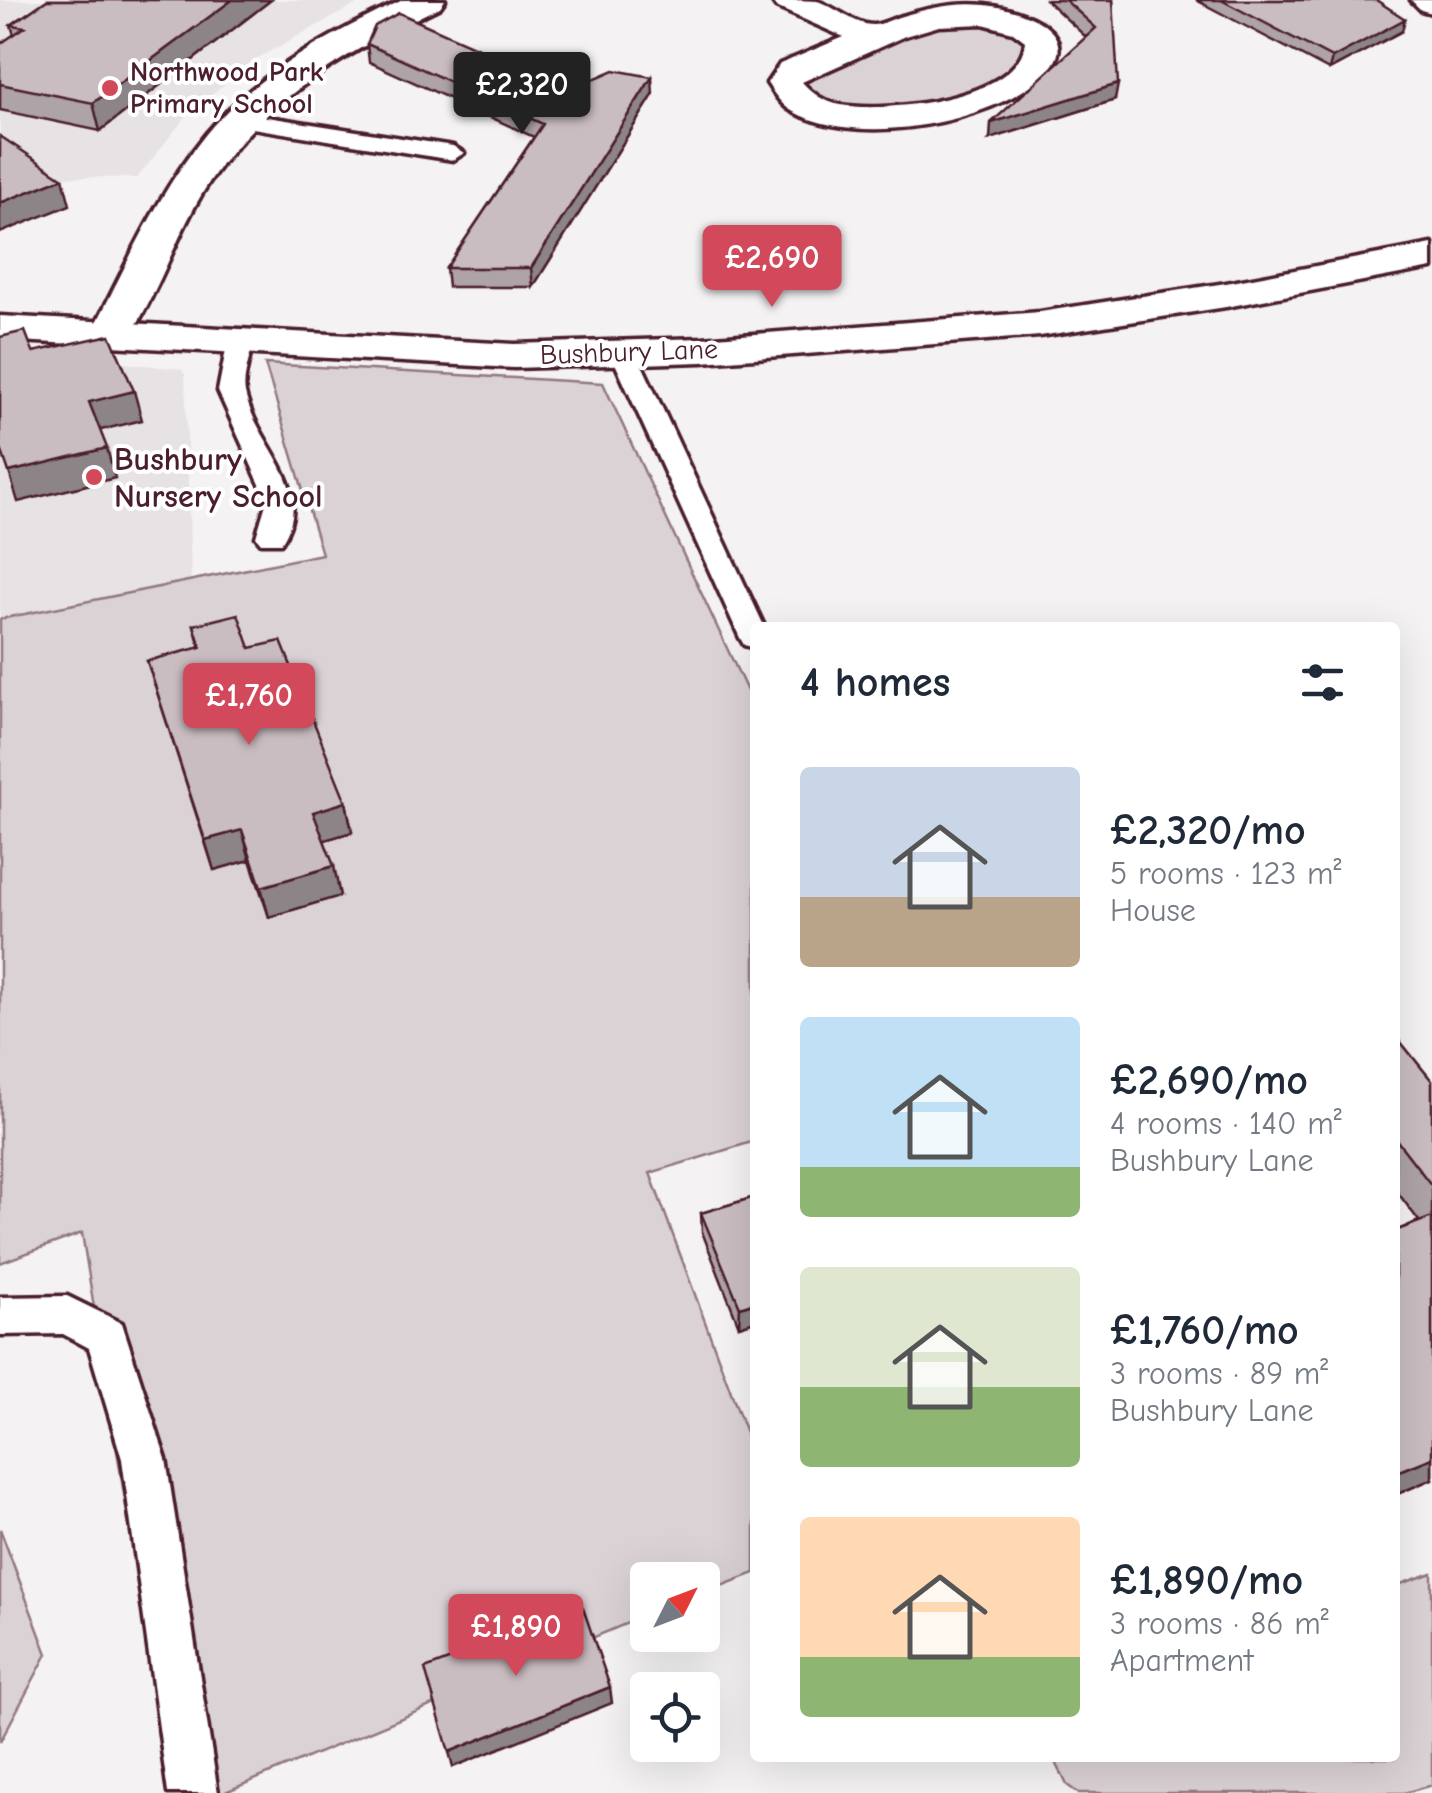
<!DOCTYPE html>
<meta charset="utf-8">
<style>
:root{--surface:#fff;--page:#f6f6f7;--text:#1f2937;--muted:#747a83;--accent:#d1495b}
body{margin:0;font-family:"Comic Neue",sans-serif;background:var(--page);color:var(--text);height:100vh;display:flex;flex-direction:column;font-size:38px;white-space:nowrap}
*{box-sizing:border-box;margin:0}
p{font-size:32px;color:var(--muted)}
.icon{flex:none;width:55px;height:55px;fill:none;stroke:currentColor;stroke-width:2;stroke-linecap:round;stroke-linejoin:round}
.map{position:relative;flex:1;overflow:hidden}
.drawer{position:absolute;left:750px;top:622px;width:650px;height:1140px;display:flex;flex-direction:column;background:var(--surface);border-radius:10px;box-shadow:0 10px 40px #0002}
.drawer>*{flex:none}
.needle{width:65px;rotate:48deg}
.controls{position:absolute;left:630px;top:1562px;display:grid;gap:20px}
.controls a{display:grid;place-items:center;width:90px;height:90px;border-radius:10px;background:var(--surface);box-shadow:0 10px 40px #0002;font-size:50px}
.price{position:absolute;translate:-50% -85px;padding:0 22px;border-radius:10px;background:var(--accent);color:#fff;font-size:32px;line-height:65px;filter:drop-shadow(0 2px 5px #0008)}
.price::after{content:'';position:absolute;left:50%;top:60px;width:30px;height:22px;margin-left:-15px;background:inherit;clip-path:polygon(0 0,100% 0,50% 100%)}
.price.selected{background:#222;color:#fff}
ul{padding:0;list-style:none}
li{display:flex;align-items:center;gap:30px;height:250px;padding:0 50px}
li span{display:grid;place-items:center;flex:none;width:280px;height:200px;border-radius:10px;color:#555}
li>.icon{margin-inline-start:auto}
span .icon{width:120px;height:120px;fill:#fffc;stroke-width:1}
li b{font-size:42px}
h2{display:flex;justify-content:space-between;align-items:center;height:120px;padding:0 50px;font-size:42px}
.map>svg:first-child{display:block}
</style>
<div class="map">
<svg width="1432" height="1793" viewBox="0 0 1432 1793">
<rect width="100%" height="100%" fill="#f4f2f2"/>
<filter id="ink" filterUnits="userSpaceOnUse"><feTurbulence type="fractalNoise" baseFrequency=".01" numOctaves="2"/><feDisplacementMap in="SourceGraphic" scale="20" xChannelSelector="R" yChannelSelector="G"/><feConvolveMatrix kernelMatrix="1 2 1 2 8 2 1 2 1" color-interpolation-filters="sRGB"/></filter>
<g filter="url(#ink)">
<!-- built -->
<path fill="#e7e2e3" d="M0 0H364L254 60 187 115 137 178 24 176 0 181Z
M0 356 65 357 181 369 185 375 191 580 0 619Z"/>
<!-- green -->
<path fill="#dbd2d5" stroke="#927880" stroke-width="2.5" d="M960 9 1014 23 1028 44C1020 59 1009 77 993 85 951 107 840 123 805 86L807 76Z
M265 364 603 383 755 708V1141L650 1173 755 1457V1573L703 1593 702 1580H648L647 1615 223 1793H172L82 1233 0 1263V619L322 554Z
M0 1529 47 1654 0 1742Z
M1432 1573V1785L1404 1793H1078L1067 1785 1054 1758H1395V1586Z"/>
<g fill="none" stroke-linecap="round" stroke-linejoin="round">
<defs>
<path id="lane" d="M242 113 453 146 464 153 453 160 234 125 231 120 234 115Z
M241 331 254 339C251 354 242 378 245 393 256 445 318 488 281 543H261L256 537 267 500 218 391 228 339Z
M623 344 636 352 765 628H755V648L744 645 740 638 610 352Z
M67 1296 122 1323 166 1459 218 1793H168L122 1459 89 1348 63 1334 0 1335V1297Z"/>
<path id="street" d="M403 0H445L440 7C342 54 249 107 195 206 171 250 154 301 125 343L111 346 97 343 91 334C126 266 157 194 206 134 256 73 333 33 403 0Z
M771 0C785 0 803 0 817 1 834 6 855 25 873 25 881 25 894 18 902 16 928 8 957 2 985 5 1038 11 1096 43 1027 88 970 126 854 146 792 111 782 106 773 92 767 83L780 64 844 37 776 7ZM983 24 1013 32 1025 41C1021 100 885 113 841 105 824 102 813 94 802 82L905 36 939 26Z
M1411 0H1432V13L1421 10Z"/>
<path id="secondary" d="M1432 244V268L1226 307 1040 336 702 362 514 368 0 340V316L514 344 702 338 1040 312 1226 283Z"/>
</defs>
<!-- lane casing -->
<use href="#lane" stroke="#4a1f2b" stroke-width="7"/>
<!-- street casing -->
<use href="#street" stroke="#4a1f2b" stroke-width="7"/>
<!-- secondary casing -->
<use href="#secondary" stroke="#4a1f2b" stroke-width="7"/>
<!-- lane -->
<use href="#lane" fill="#fff" fill-rule="evenodd"/>
<!-- street -->
<use href="#street" fill="#fff" fill-rule="evenodd"/>
<!-- secondary -->
<use href="#secondary" fill="#fff" fill-rule="evenodd"/>
</g>
<!-- wall -->
<path fill="#aea3a6" stroke="#4a1f2b" stroke-width="2.5" d="M47 0H271L100 131 0 110V44L14 35 11 25Z
M1046 0H1113L1115 100 990 139 1086 37Z
M1196 0H1376L1402 31 1329 70Z
M367 44 571 89 653 95 533 287H448L446 268 534 137 369 62Z
M194 625 250 648 346 802 352 832 324 840 340 896 269 917 250 860 214 870 147 661 200 648Z
M1395 1035 1432 1081V1479L1395 1495V1231L1419 1221 1395 1189Z
M755 1197V1321L739 1326 702 1232 701 1213Z"/>
<!-- shaded-wall -->
<path fill="#8d8487" stroke="#4a1f2b" stroke-width="2.5" d="M232 0H271L100 131 93 103Z
M1405 19 1402 31 1329 70 1332 58Z
M652 77 653 95 533 287 531 268Z
M1118 84 1115 100 990 139 991 123Z
M63 178 70 205 0 233V203Z
M134 391 142 420 97 431 89 402Z
M107 448 115 478 18 502 9 472Z
M346 802 352 832 319 842 313 812Z
M242 830 250 860 214 870 205 840Z
M334 866 340 896 269 917 261 887Z
M755 1302V1321L739 1326 740 1307Z
M1432 1458V1479L1395 1495V1473Z
M610 1687 612 1703 453 1767 449 1752Z"/>
<!-- building -->
<path fill="#cabdc1" stroke="#4a1f2b" stroke-width="2.5" d="M47 0H232L93 103 0 84V44L25 27 11 25Z
M1065 0H1113L1118 84 991 123 1096 28Z
M1221 0H1376L1405 19 1332 58Z
M399 13 571 89 614 70 652 77 531 268H446L543 124 367 44 375 26Z
M0 136 63 178 0 203Z
M25 331 33 352 110 335 134 391 89 402 107 448 9 472 0 446V337Z
M238 614 250 648 281 641 346 802 313 812 334 866 261 887 242 830 205 840 147 661 201 647 194 625Z
M1395 1035 1432 1081V1186L1395 1138Z
M755 1197V1302L740 1307 701 1213Z
M1432 1217V1458L1395 1473V1231Z
M583 1608 610 1687 449 1752 425 1669Z"/>
</g>
<!-- markers -->
<g fill="#d1495b" stroke="#fff" stroke-width="4">
<circle cx="110" cy="88" r="10"/>
<circle cx="94" cy="477" r="10"/>
</g>
<g text-anchor="middle" dominant-baseline="central" stroke-width="8" stroke-linejoin="round" paint-order="stroke">
<!-- far-poi labels -->
<g font-size="28" font-weight="bold" fill="#4a1f2b" stroke="#fff" text-anchor="start">
<text x="130" y="72">Northwood Park<tspan x="130" dy="32">Primary School</tspan></text>
</g>
<!-- far-street labels -->
<g font-size="28" fill="#4a1f2b" stroke="#fff">
<text transform="translate(629 352) rotate(-2)">Bushbury Lane</text>
</g>
<!-- poi labels -->
<g font-size="32" font-weight="bold" fill="#4a1f2b" stroke="#fff" text-anchor="start">
<text x="114" y="459">Bushbury<tspan x="114" dy="37">Nursery School</tspan></text>
</g>
</g>
</svg>
<div class="controls">
<a><svg class="needle" viewBox="-14 -14 28 28"><path d="M0-13l5 13h-10z" fill="#e53935"/><path d="M0 13l5-13h-10z" fill="#747a83"/></svg></a>
<a><svg class="icon" aria-label="locate" viewBox="0 0 24 24"><circle cx="12" cy="12" r="6"/><path d="M12 2v4M12 18v4M2 12h4M18 12h4"/></svg></a>
</div>
<b class="price selected" style="left:522px;top:137px">£2,320</b>
<b class="price" style="left:772px;top:310px">£2,690</b>
<b class="price" style="left:249px;top:748px">£1,760</b>
<b class="price" style="left:516px;top:1679px">£1,890</b>
<section class="drawer">
<h2>4 homes<svg class="icon" aria-label="filters" viewBox="0 0 24 24"><path d="M4 7h16M4 17h16"/><circle cx="9" cy="7" r="2"/><circle cx="15" cy="17" r="2"/></svg></h2>
<ul>
<li><span style="background:linear-gradient(#c9d6e8 65%,#b9a48a 0)"><svg class="icon" aria-label="home" viewBox="0 0 24 24"><path d="M3 11l9-7 9 7M6 9v11h12V9"/></svg></span><div><b>£2,320/mo</b><p>5 rooms · 123 m²</p><p>House</p></div></li>
<li><span style="background:linear-gradient(#bfe0f5 75%,#8fb573 0)"><svg class="icon" aria-label="home" viewBox="0 0 24 24"><path d="M3 11l9-7 9 7M6 9v11h12V9"/></svg></span><div><b>£2,690/mo</b><p>4 rooms · 140 m²</p><p>Bushbury Lane</p></div></li>
<li><span style="background:linear-gradient(#dfe7d0 60%,#8fb573 0)"><svg class="icon" aria-label="home" viewBox="0 0 24 24"><path d="M3 11l9-7 9 7M6 9v11h12V9"/></svg></span><div><b>£1,760/mo</b><p>3 rooms · 89 m²</p><p>Bushbury Lane</p></div></li>
<li><span style="background:linear-gradient(#ffd9b3 70%,#8fb573 0)"><svg class="icon" aria-label="home" viewBox="0 0 24 24"><path d="M3 11l9-7 9 7M6 9v11h12V9"/></svg></span><div><b>£1,890/mo</b><p>3 rooms · 86 m²</p><p>Apartment</p></div></li>
</ul>
</section>
</div>
